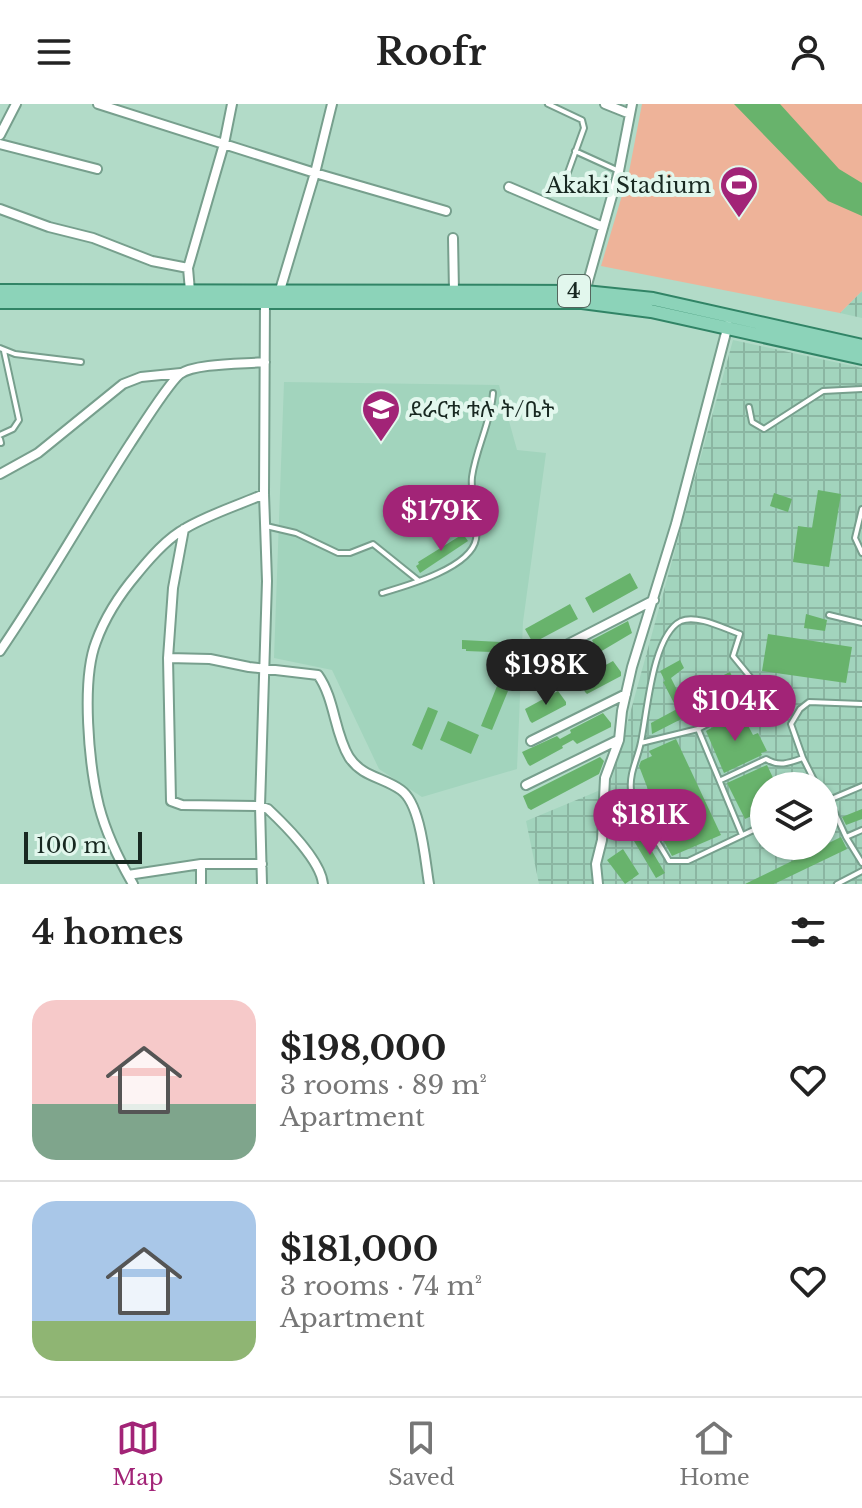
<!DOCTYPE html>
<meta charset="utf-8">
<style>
:root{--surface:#fff;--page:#f2f2f2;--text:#222;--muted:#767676;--line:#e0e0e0;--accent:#a22477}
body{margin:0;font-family:"Libre Baskerville","Noto Sans Ethiopic",serif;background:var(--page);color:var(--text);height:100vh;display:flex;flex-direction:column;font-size:30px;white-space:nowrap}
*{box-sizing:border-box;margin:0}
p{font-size:26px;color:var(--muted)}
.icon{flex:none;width:44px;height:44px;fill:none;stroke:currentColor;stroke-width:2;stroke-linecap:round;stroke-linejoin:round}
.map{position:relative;height:780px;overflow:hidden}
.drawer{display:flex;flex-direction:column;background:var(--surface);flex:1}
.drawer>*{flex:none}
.tools{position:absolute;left:750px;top:668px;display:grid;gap:16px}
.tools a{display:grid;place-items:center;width:88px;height:88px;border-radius:50%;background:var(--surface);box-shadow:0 2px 6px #0004;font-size:40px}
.scale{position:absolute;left:24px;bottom:20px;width:118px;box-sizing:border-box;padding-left:8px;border:4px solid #182821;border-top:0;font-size:22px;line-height:28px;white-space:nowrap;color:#182821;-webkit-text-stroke:6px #e2f7ed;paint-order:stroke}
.price{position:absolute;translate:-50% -68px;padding:0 18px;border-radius:28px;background:var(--accent);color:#fff;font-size:26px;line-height:52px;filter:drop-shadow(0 2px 4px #0008)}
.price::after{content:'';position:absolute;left:50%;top:48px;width:24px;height:18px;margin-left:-12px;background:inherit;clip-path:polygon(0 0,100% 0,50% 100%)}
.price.selected{background:#222;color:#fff}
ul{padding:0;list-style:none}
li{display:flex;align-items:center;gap:24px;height:200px;padding:0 32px}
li+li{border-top:2px solid var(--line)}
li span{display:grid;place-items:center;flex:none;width:224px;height:160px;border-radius:24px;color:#555}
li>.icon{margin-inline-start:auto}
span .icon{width:96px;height:96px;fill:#fffc;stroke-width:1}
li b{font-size:34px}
h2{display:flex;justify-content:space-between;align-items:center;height:96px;padding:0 32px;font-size:34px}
header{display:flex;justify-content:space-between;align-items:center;height:104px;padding:0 32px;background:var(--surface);font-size:36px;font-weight:700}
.dock{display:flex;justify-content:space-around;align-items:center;height:112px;border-top:2px solid var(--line);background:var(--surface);font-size:22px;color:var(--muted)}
.dock a{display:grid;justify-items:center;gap:4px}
.dock .selected{color:var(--accent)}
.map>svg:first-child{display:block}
</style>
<header><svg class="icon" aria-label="menu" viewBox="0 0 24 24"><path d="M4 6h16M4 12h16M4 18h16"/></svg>Roofr<svg class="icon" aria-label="person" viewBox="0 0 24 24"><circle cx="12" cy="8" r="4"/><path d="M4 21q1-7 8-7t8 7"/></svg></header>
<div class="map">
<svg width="862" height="780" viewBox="0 0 862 780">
<defs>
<pattern id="industrial-grid" width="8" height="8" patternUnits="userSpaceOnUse" patternTransform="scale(2)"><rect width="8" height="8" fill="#a2d4bd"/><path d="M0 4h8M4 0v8" fill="none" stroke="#8bb6a2"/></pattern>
</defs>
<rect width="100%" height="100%" fill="#b2dbc8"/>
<!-- built -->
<path fill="#a2d4bd" d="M284 278 499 281 517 346 546 349 523 518 517 665 422 693 379 665 332 566 274 554Z"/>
<!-- industrial -->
<path fill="url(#industrial-grid)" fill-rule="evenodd" d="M862 187V214L840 209Z
M733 236 862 264V780H539L526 717 610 682ZM764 682H824V742H764Z"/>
<!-- pitch -->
<path fill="#eeb399" d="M642 0H862V187L840 209 601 162 629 68Z"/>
<!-- building -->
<path fill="#68b36c" d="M734 0H780L839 65 862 79V112L828 97Z
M818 386 841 390 829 463 793 458 798 422 812 424Z
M774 389 792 395 788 408 770 402Z
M463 430 468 437 420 469 416 462 419 460 418 458Z
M630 469 638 484 593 509 585 494Z
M570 500 578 515 533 539 525 525Z
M806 510 827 516 825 527 804 524Z
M628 517 632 529 600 548 597 547 592 536Z
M768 530 852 543 846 579 762 567Z
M462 536 519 539 518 547 515 549 466 547V545H462Z
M569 548 576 561 531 586 523 571Z
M680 556 684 564 671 574 680 592 730 568 741 591 697 611 695 608 652 630 651 619 677 605 663 578 665 577 660 567Z
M613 557 621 568V572L587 590 585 588 580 575Z
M497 582 508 587 492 626 481 622Z
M558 587 566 598V601L532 619 530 617 525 605Z
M428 603 438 607 422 646 412 641Z
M741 608 753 631 758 629 767 647 761 649 762 651 724 669 706 627Z
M603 609 611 619V623L577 640 573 636 562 642 563 644 530 662 528 660 522 648 557 632 560 635 571 629 570 626Z
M448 617 479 631 471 650 440 636Z
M676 635 721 731 672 752 661 732 673 726 663 707 657 709 639 662 641 657 652 652 649 647Z
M600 653 604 657 599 670 531 706 528 704 523 692Z
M767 661 775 678 780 675 784 682H764V706L745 715 727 679Z
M862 705V715L846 721 842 713Z
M643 732 665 769 656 774 634 737Z
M841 733 847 745 774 780H745Z
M623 745 639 770 625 780 607 756Z"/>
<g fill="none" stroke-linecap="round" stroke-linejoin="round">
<defs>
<path id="service" d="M548 0 582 16 584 24 562 85
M575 47 619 67
M0 244 15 250 81 258
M749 303 752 318 764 325 823 287 862 285
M0 331 13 325 19 316 4 247
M0 335 1 339
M862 405 855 434 862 449
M266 422 296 429 338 449H350L373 440 419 477
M382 489C406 482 471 464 476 435 479 415 470 393 472 373 476 344 491 318 493 289
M829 511 862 519
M698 625 742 731
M641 639 698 625 764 590 733 552 740 530C725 525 697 510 681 517 652 531 647 611 641 638 638 654 629 669 631 686 632 701 661 742 669 757H688L764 721
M721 676 766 655C779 663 789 659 803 654
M817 682 803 654 791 620 800 605 809 598 862 600
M824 695 829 696 862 682
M829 696 846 733 862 759
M846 733 862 726
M837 780 862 767"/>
<path id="minor" d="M98 0 315 69 446 107
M605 0 630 10
M0 31 16 0
M0 40 97 65
M509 83 603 123
M0 105 49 123 93 134 152 157 188 164
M453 134 454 187
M280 186 315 69 332 0
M190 187 188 164 224 40 232 0
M585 188 619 67 632 0
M0 370 38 349 123 280 141 273 181 269
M0 547C46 480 86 408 130 340 140 325 168 280 180 270 195 259 245 260 265 258
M168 554 173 484 184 425
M539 555 654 496
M531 637 626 590
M526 681 618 636
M201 760V780
M128 771 201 760H262
M133 780C119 756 106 729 99 702 89 661 81 577 96 538 105 513 120 490 137 470 150 454 167 434 186 424 210 410 239 401 264 390
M262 780 260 702 267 477 264 390 265 195
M323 780C321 757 285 721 268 705L260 702 182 701 171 697 168 554 210 555 249 563 318 571C335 595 334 628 349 653 362 673 383 673 401 686 421 700 425 756 429 780
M598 780 596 760 602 736 605 674 619 636 622 607 632 563 676 420 728 221"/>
<path id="primary" d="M0 187 585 188 653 195 862 242
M0 198H582L651 207 862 254"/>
</defs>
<!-- service casing -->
<use href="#service" stroke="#779f8d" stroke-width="8"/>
<!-- minor casing -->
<use href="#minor" stroke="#779f8d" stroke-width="12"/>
<!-- primary casing -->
<use href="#primary" stroke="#318466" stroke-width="16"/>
<!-- service -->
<use href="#service" stroke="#fff" stroke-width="4"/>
<!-- minor -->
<use href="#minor" stroke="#fff" stroke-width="8"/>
<!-- primary -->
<use href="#primary" stroke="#8cd3b9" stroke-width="12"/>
</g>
<!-- icons -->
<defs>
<symbol id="stadium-pin" viewBox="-11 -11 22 30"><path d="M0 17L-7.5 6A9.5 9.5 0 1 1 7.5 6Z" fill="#a22477" stroke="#e2f7ed"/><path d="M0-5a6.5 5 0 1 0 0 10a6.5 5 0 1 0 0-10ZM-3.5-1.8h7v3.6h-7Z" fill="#fff"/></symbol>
<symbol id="school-pin" viewBox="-11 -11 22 30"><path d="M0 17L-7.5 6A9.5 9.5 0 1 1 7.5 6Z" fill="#a22477" stroke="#e2f7ed"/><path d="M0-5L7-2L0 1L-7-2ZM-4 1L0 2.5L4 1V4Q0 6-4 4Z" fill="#fff"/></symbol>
</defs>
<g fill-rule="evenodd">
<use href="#stadium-pin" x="717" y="59" width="44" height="60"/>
<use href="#school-pin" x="359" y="283" width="44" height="60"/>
</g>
<g text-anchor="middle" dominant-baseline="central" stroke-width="8" stroke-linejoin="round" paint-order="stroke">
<!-- shield labels -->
<rect fill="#e2f7ed" stroke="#55665e" stroke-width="2" x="558" y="171" width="32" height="32" rx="6"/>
<g font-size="20" font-weight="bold" fill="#182821">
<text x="574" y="187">4</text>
</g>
<!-- poi labels -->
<g font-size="22" fill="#182821" stroke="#e2f7ed" text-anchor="end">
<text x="711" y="81">Akaki Stadium</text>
<text x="409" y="305" text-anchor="start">ደራርቱ ቱሉ ት/ቤት</text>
</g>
</g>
</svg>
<div class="tools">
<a><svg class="icon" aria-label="layers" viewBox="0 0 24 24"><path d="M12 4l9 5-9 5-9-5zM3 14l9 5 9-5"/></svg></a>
</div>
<div class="scale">100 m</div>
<b class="price" style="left:441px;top:449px">$179K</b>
<b class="price selected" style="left:546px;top:603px">$198K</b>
<b class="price" style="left:735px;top:639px">$104K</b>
<b class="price" style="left:650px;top:753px">$181K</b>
</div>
<section class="drawer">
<h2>4 homes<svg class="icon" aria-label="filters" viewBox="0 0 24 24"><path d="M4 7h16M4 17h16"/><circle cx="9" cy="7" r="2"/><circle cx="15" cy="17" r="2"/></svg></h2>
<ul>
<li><span style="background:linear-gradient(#f6c9c9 65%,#7fa58c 0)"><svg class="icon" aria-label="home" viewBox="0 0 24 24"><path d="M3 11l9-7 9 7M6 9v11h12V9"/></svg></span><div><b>$198,000</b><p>3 rooms · 89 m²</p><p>Apartment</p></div><svg class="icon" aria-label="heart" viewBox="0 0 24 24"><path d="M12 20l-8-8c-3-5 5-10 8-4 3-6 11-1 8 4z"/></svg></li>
<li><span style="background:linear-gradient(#a9c7e8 75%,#8fb573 0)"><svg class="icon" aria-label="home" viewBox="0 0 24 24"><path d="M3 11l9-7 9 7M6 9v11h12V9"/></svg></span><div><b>$181,000</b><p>3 rooms · 74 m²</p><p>Apartment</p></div><svg class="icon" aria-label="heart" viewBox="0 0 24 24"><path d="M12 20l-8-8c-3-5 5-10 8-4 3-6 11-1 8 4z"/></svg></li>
</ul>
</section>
<nav class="dock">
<a class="selected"><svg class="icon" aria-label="map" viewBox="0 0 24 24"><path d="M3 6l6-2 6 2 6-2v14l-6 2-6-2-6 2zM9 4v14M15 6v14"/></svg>Map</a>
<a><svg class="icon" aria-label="saved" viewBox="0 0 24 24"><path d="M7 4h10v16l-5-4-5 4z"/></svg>Saved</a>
<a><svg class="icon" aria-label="home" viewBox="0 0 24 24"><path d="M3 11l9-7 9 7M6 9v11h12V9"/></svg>Home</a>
</nav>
